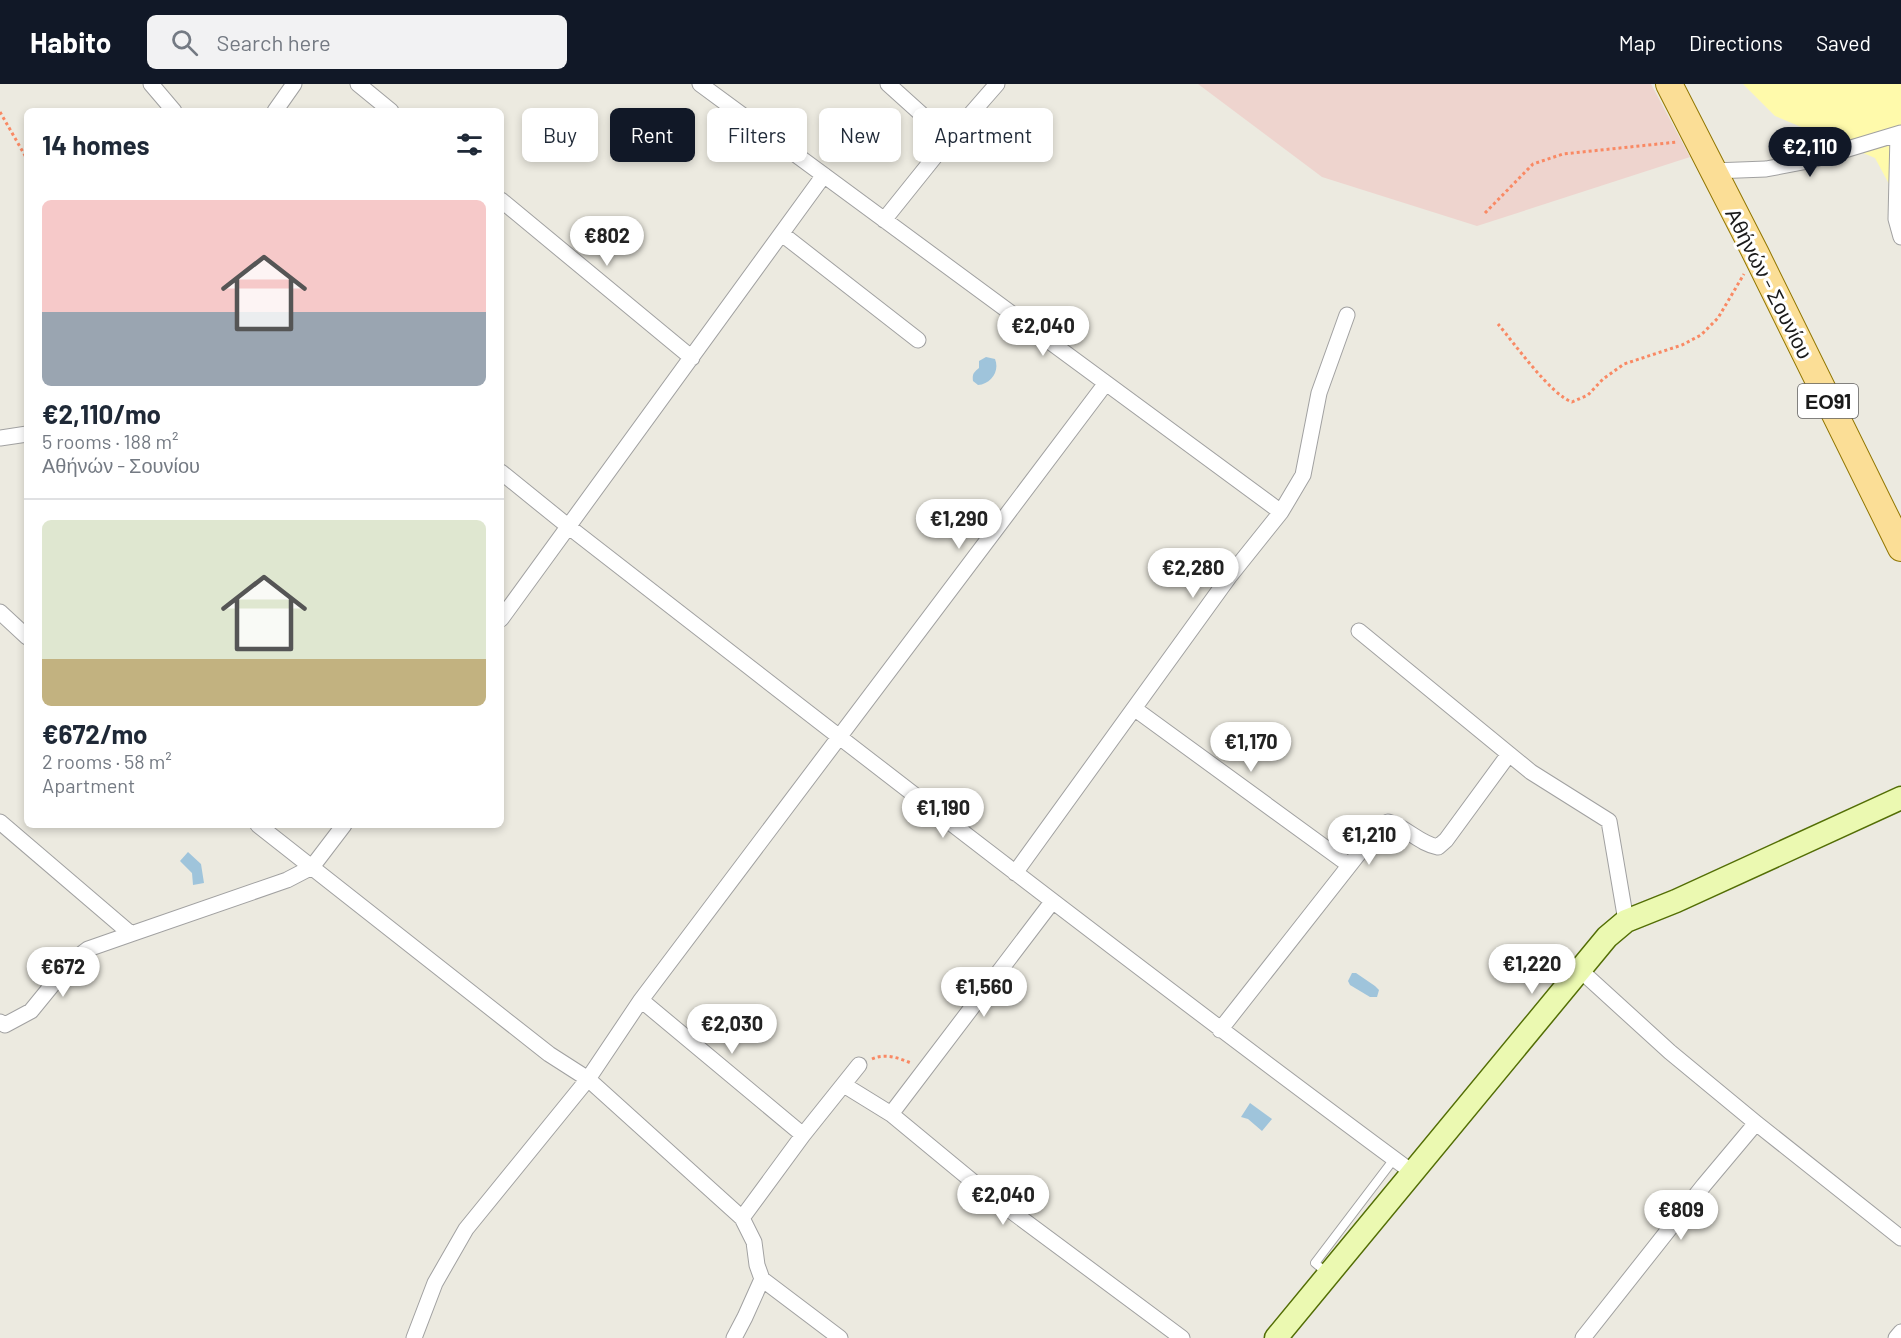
<!DOCTYPE html>
<meta charset="utf-8">
<style>
:root{--surface:#fff;--page:#f2f2f3;--text:#1f2937;--muted:#747a83;--line:#e0e1e3;--accent:#111827}
body{margin:0;font-family:Barlow,sans-serif;background:var(--page);color:var(--text);height:100vh;display:flex;flex-direction:column;font-size:22px;white-space:nowrap}
*{box-sizing:border-box;margin:0}
p{font-size:20px;color:var(--muted)}
.icon{flex:none;width:33px;height:33px;fill:none;stroke:currentColor;stroke-width:2;stroke-linecap:round;stroke-linejoin:round}
.map{position:relative;flex:1;overflow:hidden}
.sheet{position:absolute;left:24px;top:24px;width:480px;height:720px;display:flex;flex-direction:column;background:var(--surface);border-radius:9px;box-shadow:0 3px 9px #0003}
.sheet>*{flex:none}
.guide{position:absolute;left:522px;top:24px;width:570px;height:54px;display:flex;gap:12px}
.price{position:absolute;translate:-50% -51px;padding:0 14px;border-radius:21px;background:#fff;color:#222;font-size:20px;line-height:39px;filter:drop-shadow(0 2px 3px #0008)}
.price::after{content:'';position:absolute;left:50%;top:36px;width:18px;height:14px;margin-left:-9px;background:inherit;clip-path:polygon(0 0,100% 0,50% 100%)}
.price.selected{background:var(--accent);color:#fff}
ul{padding:0;list-style:none}
li{display:grid;align-content:center;gap:12px;height:318px;padding:0 18px}
li+li{border-top:2px solid var(--line)}
li span{display:grid;place-items:center;height:186px;border-radius:9px;color:#555}
li>.icon{margin-inline-start:auto}
span .icon{width:108px;height:108px;fill:#fffc;stroke-width:1}
li b{font-size:26px}
h2{display:flex;justify-content:space-between;align-items:center;height:72px;padding:0 18px;font-size:26px}
.pill{padding:0 21px;border-radius:9px;background:var(--surface);box-shadow:0 3px 9px #0003;font-size:21px;line-height:54px}
.pill.selected{background:var(--accent);color:#fff}
header{display:flex;align-items:center;gap:36px;box-sizing:border-box;height:84px;padding:0 30px;background:var(--accent);color:#fff}
header strong{font-size:28px}
nav{display:flex;gap:33px;margin-inline-start:auto;font-size:21px}
.search{width:420px;height:54px;background:var(--page);display:flex;align-items:center;gap:15px;box-sizing:border-box;padding:0 21px;border-radius:9px;color:var(--muted);font-size:22px}
.map>svg:first-child{display:block}
</style>
<header>
<strong>Habito</strong>
<div class="search"><svg class="icon" aria-label="search" viewBox="0 0 24 24"><circle cx="10" cy="10" r="6"/><path d="M15 15l6 6"/></svg>Search here</div>
<nav><a>Map</a><a>Directions</a><a>Saved</a></nav>
</header>
<div class="map">
<svg width="1901" height="1254" viewBox="0 0 1901 1254">
<rect width="100%" height="100%" fill="#eceae0"/>
<!-- commercial -->
<path fill="#eed4ce" d="M1198 0H1651L1690 73 1477 142 1322 93Z"/>
<!-- sand -->
<path fill="#fffaab" d="M1743 0H1901V122L1875 74 1775 32Z"/>
<!-- water -->
<path fill="#9fc4db" d="M986 273 995 275C1000 287 991 300 978 301L973 297C972 290 974 288 979 284V277Z
M188 768 201 780 204 799 193 801 192 789 180 777Z
M1352 889H1356L1375 902 1379 906 1377 913H1370L1350 901 1348 897Z
M1250 1019 1272 1035 1262 1047 1248 1035 1241 1033Z"/>
<g fill="none" stroke-linecap="round" stroke-linejoin="round">
<defs>
<path id="lane" d="M1326 1188 1315 1179 1394 1075"/>
<path id="street" d="M151 0 174 27
M358 0 391 27
M700 0 1281 428
M888 0 949 55
M275 27 294 0
M1898 50 1896 135 1901 153
M1713 87 1766 85 1808 77 1901 49
M501 116 692 274
M884 136 949 55 997 0
M782 150 918 256
M0 354 27 350
M501 388 569 443C848 660 1127 877 1412 1088
M0 528 27 553
M501 535 824 91
M1359 547 1531 688 1609 737 1626 837
M1135 625 1349 781
M0 738 131 850 287 796 312 783 344 741
M258 741 549 970 588 995 466 1145 435 1199 414 1254
M1015 789 1229 493 1281 428 1303 391 1319 309 1347 231
M1580 886 1670 968 1756 1039 1901 1154
M641 916 803 1051
M0 938 5 941 31 927 71 878 88 865 131 850
M1220 946 1378 745 1388 738C1406 743 1420 760 1438 763L1446 756 1509 670
M844 1001 891 1030 983 1106 1182 1254
M891 1030 1052 818
M742 1134 803 1051 859 981
M762 1195 840 1254
M734 1254 745 1233 762 1195 757 1181 754 1158 742 1134 588 995 641 916 1106 299
M1583 1254 1704 1101 1756 1039
M1896 1254 1901 1248"/>
<path id="secondary" d="M1276 1254 1607 853 1626 837 1676 817 1901 714"/>
<path id="primary" d="M1669 0 1756 170 1901 464"/>
</defs>
<!-- lane casing -->
<use href="#lane" stroke="#a1a1a1" stroke-width="10"/>
<!-- street casing -->
<use href="#street" stroke="#a1a1a1" stroke-width="17"/>
<!-- secondary casing -->
<use href="#secondary" stroke="#536e05" stroke-width="25"/>
<!-- primary casing -->
<use href="#primary" stroke="#917600" stroke-width="28"/>
<!-- path -->
<path stroke="#f98964" stroke-width="3" stroke-dasharray="3 3" stroke-linecap="butt" d="M0 28 27 75
M1485 129 1533 80 1563 70 1677 58
M1498 240C1514 259 1551 311 1572 318L1588 311 1603 295 1624 280 1682 261 1701 251 1718 234 1744 190
M872 975C885 969 899 974 911 979"/>
<!-- lane -->
<use href="#lane" stroke="#fff" stroke-width="8"/>
<!-- street -->
<use href="#street" stroke="#fff" stroke-width="15"/>
<!-- secondary -->
<use href="#secondary" stroke="#ebf9b1" stroke-width="22"/>
<!-- primary -->
<use href="#primary" stroke="#fbde96" stroke-width="26"/>
</g>
<g text-anchor="middle" dominant-baseline="central" stroke-width="6" stroke-linejoin="round" paint-order="stroke">
<!-- shield labels -->
<rect fill="#fff" stroke="#5f5f5f" stroke-width="1.5" x="1798" y="300" width="60" height="34" rx="4.5"/>
<g font-size="20" font-weight="bold" fill="#1a1a1a">
<text x="1828" y="317">ΕΟ91</text>
</g>
<!-- street labels -->
<g font-size="21" fill="#1a1a1a" stroke="#fff">
<text transform="translate(1770 199) rotate(63)">Αθήνών - Σουνίου</text>
</g>
</g>
</svg>
<b class="price selected" style="left:1810px;top:94px">€2,110</b>
<b class="price" style="left:607px;top:183px">€802</b>
<b class="price" style="left:1043px;top:273px">€2,040</b>
<b class="price" style="left:959px;top:466px">€1,290</b>
<b class="price" style="left:1193px;top:515px">€2,280</b>
<b class="price" style="left:1251px;top:689px">€1,170</b>
<b class="price" style="left:943px;top:755px">€1,190</b>
<b class="price" style="left:1369px;top:782px">€1,210</b>
<b class="price" style="left:1532px;top:911px">€1,220</b>
<b class="price" style="left:63px;top:914px">€672</b>
<b class="price" style="left:984px;top:934px">€1,560</b>
<b class="price" style="left:732px;top:971px">€2,030</b>
<b class="price" style="left:1003px;top:1142px">€2,040</b>
<b class="price" style="left:1681px;top:1157px">€809</b>
<div class="guide">
<a class="pill">Buy</a>
<a class="pill selected">Rent</a>
<a class="pill">Filters</a>
<a class="pill">New</a>
<a class="pill">Apartment</a>
</div>
<section class="sheet">
<h2>14 homes<svg class="icon" aria-label="filters" viewBox="0 0 24 24"><path d="M4 7h16M4 17h16"/><circle cx="9" cy="7" r="2"/><circle cx="15" cy="17" r="2"/></svg></h2>
<ul>
<li><span style="background:linear-gradient(#f6c9c9 60%,#9aa5b1 0)"><svg class="icon" aria-label="home" viewBox="0 0 24 24"><path d="M3 11l9-7 9 7M6 9v11h12V9"/></svg></span><div><b>€2,110/mo</b><p>5 rooms · 188 m²</p><p>Αθήνών - Σουνίου</p></div></li>
<li><span style="background:linear-gradient(#dfe7d0 75%,#c2b280 0)"><svg class="icon" aria-label="home" viewBox="0 0 24 24"><path d="M3 11l9-7 9 7M6 9v11h12V9"/></svg></span><div><b>€672/mo</b><p>2 rooms · 58 m²</p><p>Apartment</p></div></li>
</ul>
</section>
</div>
